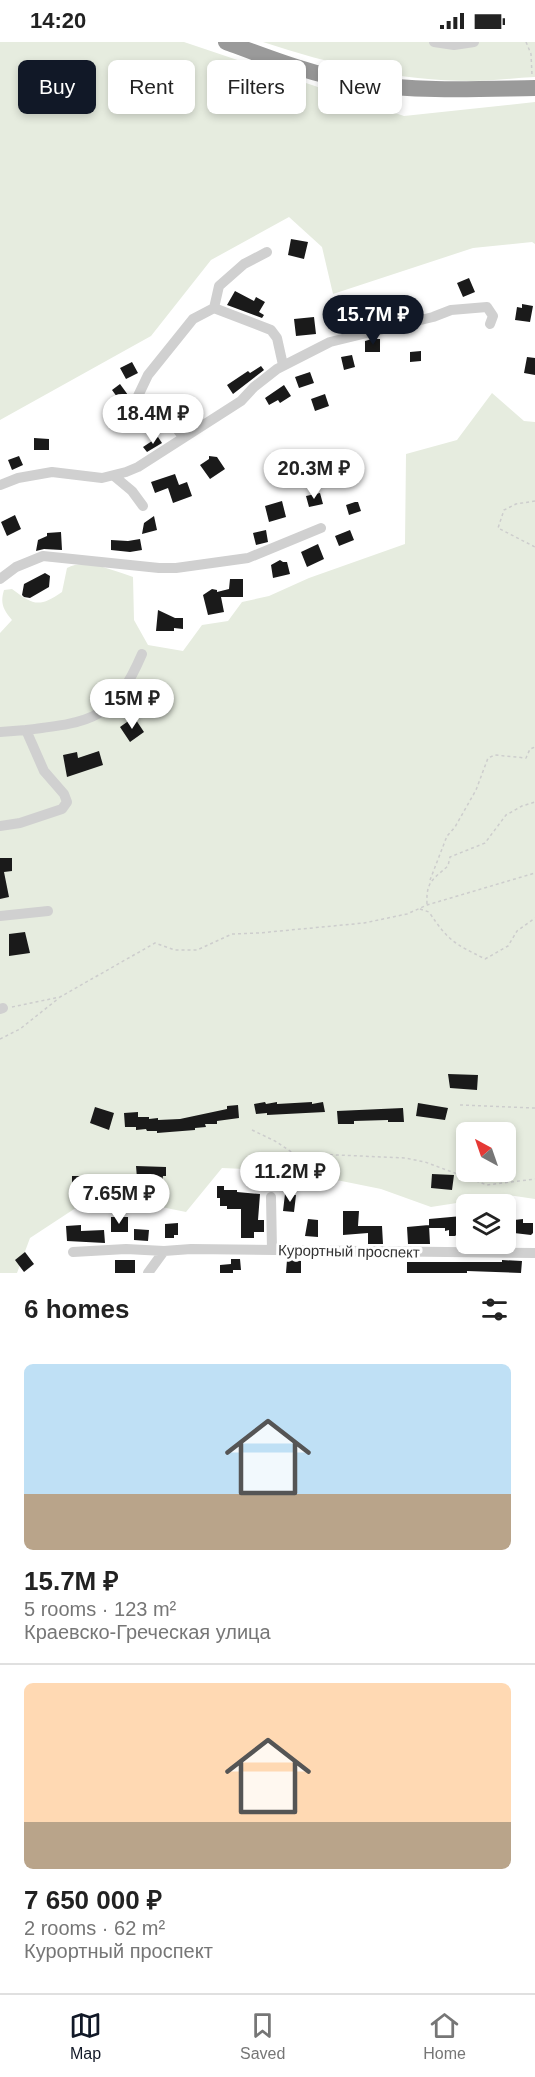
<!DOCTYPE html>
<meta charset="utf-8">
<style>
:root{--surface:#fff;--page:#f2f2f2;--text:#222;--muted:#767676;--line:#e0e0e0;--accent:#111827}
body{margin:0;font-family:Arial,sans-serif;background:var(--page);color:var(--text);height:100vh;display:flex;flex-direction:column;font-size:22px;white-space:nowrap}
*{box-sizing:border-box;margin:0}
p{font-size:20px;color:var(--muted)}
.icon{flex:none;width:33px;height:33px;fill:none;stroke:currentColor;stroke-width:2;stroke-linecap:round;stroke-linejoin:round}
.map{position:relative;height:1231px;overflow:hidden}
.details{display:flex;flex-direction:column;background:var(--surface);flex:1}
.details>*{flex:none}
.banner{position:absolute;left:18px;top:18px;width:500px;height:54px;display:flex;gap:12px}
.needle{width:39px;rotate:320deg}
.tools{position:absolute;left:456px;top:1080px;display:grid;gap:12px}
.tools a{display:grid;place-items:center;width:60px;height:60px;border-radius:9px;background:var(--surface);box-shadow:0 3px 9px #0003;font-size:30px}
.price{position:absolute;translate:-50% -51px;padding:0 14px;border-radius:21px;background:#fff;color:#222;font-size:20px;line-height:39px;filter:drop-shadow(0 2px 3px #0008)}
.price::after{content:'';position:absolute;left:50%;top:36px;width:18px;height:14px;margin-left:-9px;background:inherit;clip-path:polygon(0 0,100% 0,50% 100%)}
.price.active{background:var(--accent);color:#fff}
ul{padding:0;list-style:none}
li{display:grid;align-content:center;gap:12px;height:318px;padding:0 24px}
li+li{border-top:2px solid var(--line)}
li span{display:grid;place-items:center;height:186px;border-radius:9px;color:#555}
li>.icon{margin-inline-start:auto}
span .icon{width:108px;height:108px;fill:#fffc;stroke-width:1}
li b{font-size:26px}
h2{display:flex;justify-content:space-between;align-items:center;height:72px;padding:0 24px;font-size:26px}
.tag{padding:0 21px;border-radius:9px;background:var(--surface);box-shadow:0 3px 9px #0003;font-size:21px;line-height:54px}
.tag.active{background:var(--accent);color:#fff}
.status{display:flex;justify-content:space-between;align-items:center;height:42px;padding:0 30px;background:var(--surface);direction:ltr}
.status svg{height:16px;fill:currentColor}
.tabs{display:flex;justify-content:space-around;align-items:center;height:84px;border-top:2px solid var(--line);background:var(--surface);font-size:16px;color:var(--muted)}
.tabs a{display:grid;justify-items:center;gap:3px}
.tabs .active{color:var(--accent)}
.map>svg:first-child{display:block}
</style>
<div class="status"><b>14:20</b><svg viewBox="0 0 49 12"><path d="M0 12V9h3v3zM5 12V6h3v6zM10 12V3h3v9zM15 12V0h3v12zM26 1h20v11H26zM47 4h2v5h-2z"/></svg></div>
<div class="map">
<svg width="535" height="1231" viewBox="0 0 535 1231">
<rect width="100%" height="100%" fill="#fff"/>
<!-- green -->
<path fill="#e6ecdf" fill-rule="evenodd" d="M0 0H184L404 74 535 60V202L532 200 473 206 333 252 322 205 289 175 211 218 151 294 0 378Z
M263 0H535V35C514 36 492 39 471 39 400 39 330 22 263 0Z
M492 351 524 379 535 380V1157L508 1153 431 1165 381 1147 292 1129 222 1126 186 1170 97 1152 30 1196 17 1231H0V591L12 578C3 567 0 561 4 548L12 547C33 563 39 566 62 550L67 526C86 516 114 529 133 535L134 578 148 603 183 609 202 583 228 579 242 560 269 554 309 536 405 502 406 412 457 398ZM466 1090H506V1130H466Z"/>
<!-- building -->
<path fill="#1a1a1a" d="M291 197 308 200 304 217 288 213Z
M469 236 475 250 463 255 457 241Z
M235 249 254 259 256 255 265 260 259 270 264 273 262 276 227 263Z
M393 255 398 274 385 278 382 259Z
M522 262 533 264 530 280 515 278 517 265 522 266Z
M314 275 316 292 296 294 294 277Z
M372 297H380V310H365V299Z
M421 309V319L410 320V310Z
M352 313 355 325 344 328 341 315Z
M527 315 535 316V333L524 331Z
M132 320 138 331 126 337 120 326Z
M261 324 264 328 233 352 227 343 248 329 250 331Z
M310 330 314 341 299 346 295 335Z
M120 342 128 353 120 359 112 348Z
M284 343 291 354 280 361 278 358 269 363 265 356Z
M325 352 329 364 315 369 311 357Z
M158 395 162 401 147 410 143 405Z
M34 396 49 397V408H34Z
M19 414 23 423 12 428 8 418Z
M209 414 217 415 225 427 210 437 200 423 209 417Z
M175 432 179 443 187 440 192 454 173 461 168 446 155 451 151 440Z
M320 451 323 462 309 465 306 454Z
M282 459 286 475 269 480 265 464Z
M355 460H358L361 469 349 473 346 463Z
M15 473 21 487 7 494 1 480Z
M154 474 157 488 142 492 144 481Z
M266 488 268 500 256 503 253 491Z
M350 488 354 498 339 504 335 494Z
M61 490 62 508 44 507 36 509 38 498 47 494V491Z
M140 497 142 508 130 510 111 508V498L128 499Z
M318 502 324 517 307 525 301 510Z
M280 518 283 520H287L290 532 273 536 271 523Z
M45 531 50 534 49 545 30 556 24 555 22 553 24 542Z
M230 537H243V555H221L224 570 208 573 203 553 212 547 217 548V550L229 547Z
M158 568 175 576H183V587L174 586V589H156Z
M134 675 144 690 130 700 120 685Z
M99 709 103 723 67 735 63 713 77 710 78 716Z
M0 816H12V829L4 830 9 855 0 857Z
M25 890 30 911 9 914V892Z
M448 1032 478 1033 477 1048 450 1046Z
M265 1060 266 1062 277 1060V1062L312 1060V1062L323 1060 325 1070 267 1073V1071L256 1072 254 1062Z
M418 1061 448 1066 445 1078 416 1074Z
M238 1063 239 1076 217 1079V1082H205L206 1085 195 1086V1088L157 1091V1089H147L146 1087 136 1088V1085H125L124 1071 138 1070V1075H149V1077L158 1076V1078L180 1077 227 1067V1064Z
M95 1065 114 1071 109 1088 90 1081Z
M403 1066 404 1080H388V1078L354 1079V1082H338L337 1069Z
M136 1124 166 1125V1134H163L162 1140 143 1139 144 1136H137Z
M432 1132 454 1133 452 1148 431 1146Z
M72 1134H97V1147H90V1149L72 1147Z
M217 1144H224V1148H237V1150L260 1152 258 1178H264V1190H254V1196H241V1167H227V1164H220V1156H217Z
M285 1152 296 1153 294 1170 283 1169Z
M343 1169H359L358 1184H382L383 1202H368V1191L343 1193Z
M462 1174V1188L455 1194H449V1188L445 1189V1186H429V1177Z
M111 1175H128V1190H111Z
M308 1177 318 1178V1195L305 1194Z
M523 1177V1181H533V1191L531 1193 514 1191V1178Z
M178 1181V1193H174V1196H165V1182Z
M81 1183V1189L104 1188 105 1201 67 1199 66 1184Z
M429 1183 430 1202H408L407 1185Z
M134 1187 149 1188 148 1199 134 1198Z
M25 1210 34 1222 24 1230 15 1218Z
M231 1217H240L241 1228H233V1231H220V1223L231 1222Z
M115 1218H135V1231H115Z
M287 1218 301 1219V1231H286Z
M502 1218 522 1219 521 1231 467 1229V1231H407V1220H502Z"/>
<g fill="none" stroke-linecap="round" stroke-linejoin="round">
<!-- path -->
<path stroke="#cdcdcd" stroke-width="1.5" stroke-dasharray="3 3" stroke-linecap="butt" d="M526 0 531 12 532 33
M535 459 516 462 504 468 498 486 535 505
M430 838 447 794 455 785 476 748 488 716 495 713 526 716 530 707 535 705
M427 862C426 840 432 838 448 824L450 815 485 801 506 773 522 764 535 760
M420 867 429 870C449 900 454 901 485 917L508 904 517 889 535 876
M12 965 60 955 155 901 175 908H197L232 892 259 891 364 881 407 872 427 863 535 831
M0 997 20 987 59 956
M460 1063 535 1066
M252 1088 275 1099 293 1111 405 1116 425 1120 487 1143 535 1137"/>
<!-- minor -->
<path stroke="#d0d0d0" stroke-width="10" d="M434 0 454 3 474 0
M214 266 271 288 277 296 283 323
M183 395C170 373 147 372 138 354L148 333 193 277 214 266 219 244 244 222 267 210
M114 434 132 449 143 464
M0 443 18 436 52 430 102 436 126 430 138 425 241 359 254 345 277 327 330 300 433 275 451 268 487 265 493 274 490 282
M0 537 16 525 43 514 159 526H176L248 516 321 486
M26 688C93 680 114 677 142 612
M0 690 26 688 44 729 64 752 67 760 62 767 20 781 0 784
M0 874 48 869
M0 967 3 966
M271 1155 272 1208
M73 1210 126 1207 164 1209
M148 1231 164 1209 191 1207 535 1211"/>
<!-- highway -->
<path stroke="#9a9a9a" stroke-width="16" d="M226 0C269 16 315 34 361 41 419 50 477 47 535 46"/>
</g>
<g text-anchor="middle" dominant-baseline="central" stroke-width="6" stroke-linejoin="round" paint-order="stroke">
<!-- street labels -->
<g font-size="15" fill="#333" stroke="#fff">
<text transform="translate(349 1209) rotate(1)">Курортный проспект</text>
</g>
</g>
</svg>
<div class="tools">
<a><svg class="needle" viewBox="-14 -14 28 28"><path d="M0-13l5 13h-10z" fill="#e53935"/><path d="M0 13l5-13h-10z" fill="#767676"/></svg></a>
<a><svg class="icon" aria-label="layers" viewBox="0 0 24 24"><path d="M12 4l9 5-9 5-9-5zM3 14l9 5 9-5"/></svg></a>
</div>
<b class="price active" style="left:373px;top:304px">15.7M ₽</b>
<b class="price" style="left:153px;top:403px">18.4M ₽</b>
<b class="price" style="left:314px;top:458px">20.3M ₽</b>
<b class="price" style="left:132px;top:688px">15M ₽</b>
<b class="price" style="left:290px;top:1161px">11.2M ₽</b>
<b class="price" style="left:119px;top:1183px">7.65M ₽</b>
<div class="banner">
<a class="tag active">Buy</a>
<a class="tag">Rent</a>
<a class="tag">Filters</a>
<a class="tag">New</a>
</div>
</div>
<section class="details">
<h2>6 homes<svg class="icon" aria-label="filters" viewBox="0 0 24 24"><path d="M4 7h16M4 17h16"/><circle cx="9" cy="7" r="2"/><circle cx="15" cy="17" r="2"/></svg></h2>
<ul>
<li><span style="background:linear-gradient(#bfe0f5 70%,#b9a48a 0)"><svg class="icon" aria-label="home" viewBox="0 0 24 24"><path d="M3 11l9-7 9 7M6 9v11h12V9"/></svg></span><div><b>15.7M ₽</b><p>5 rooms · 123 m²</p><p>Краевско-Греческая улица</p></div></li>
<li><span style="background:linear-gradient(#ffd9b3 75%,#b9a48a 0)"><svg class="icon" aria-label="home" viewBox="0 0 24 24"><path d="M3 11l9-7 9 7M6 9v11h12V9"/></svg></span><div><b>7 650 000 ₽</b><p>2 rooms · 62 m²</p><p>Курортный проспект</p></div></li>
</ul>
</section>
<nav class="tabs">
<a class="active"><svg class="icon" aria-label="map" viewBox="0 0 24 24"><path d="M3 6l6-2 6 2 6-2v14l-6 2-6-2-6 2zM9 4v14M15 6v14"/></svg>Map</a>
<a><svg class="icon" aria-label="saved" viewBox="0 0 24 24"><path d="M7 4h10v16l-5-4-5 4z"/></svg>Saved</a>
<a><svg class="icon" aria-label="home" viewBox="0 0 24 24"><path d="M3 11l9-7 9 7M6 9v11h12V9"/></svg>Home</a>
</nav>
